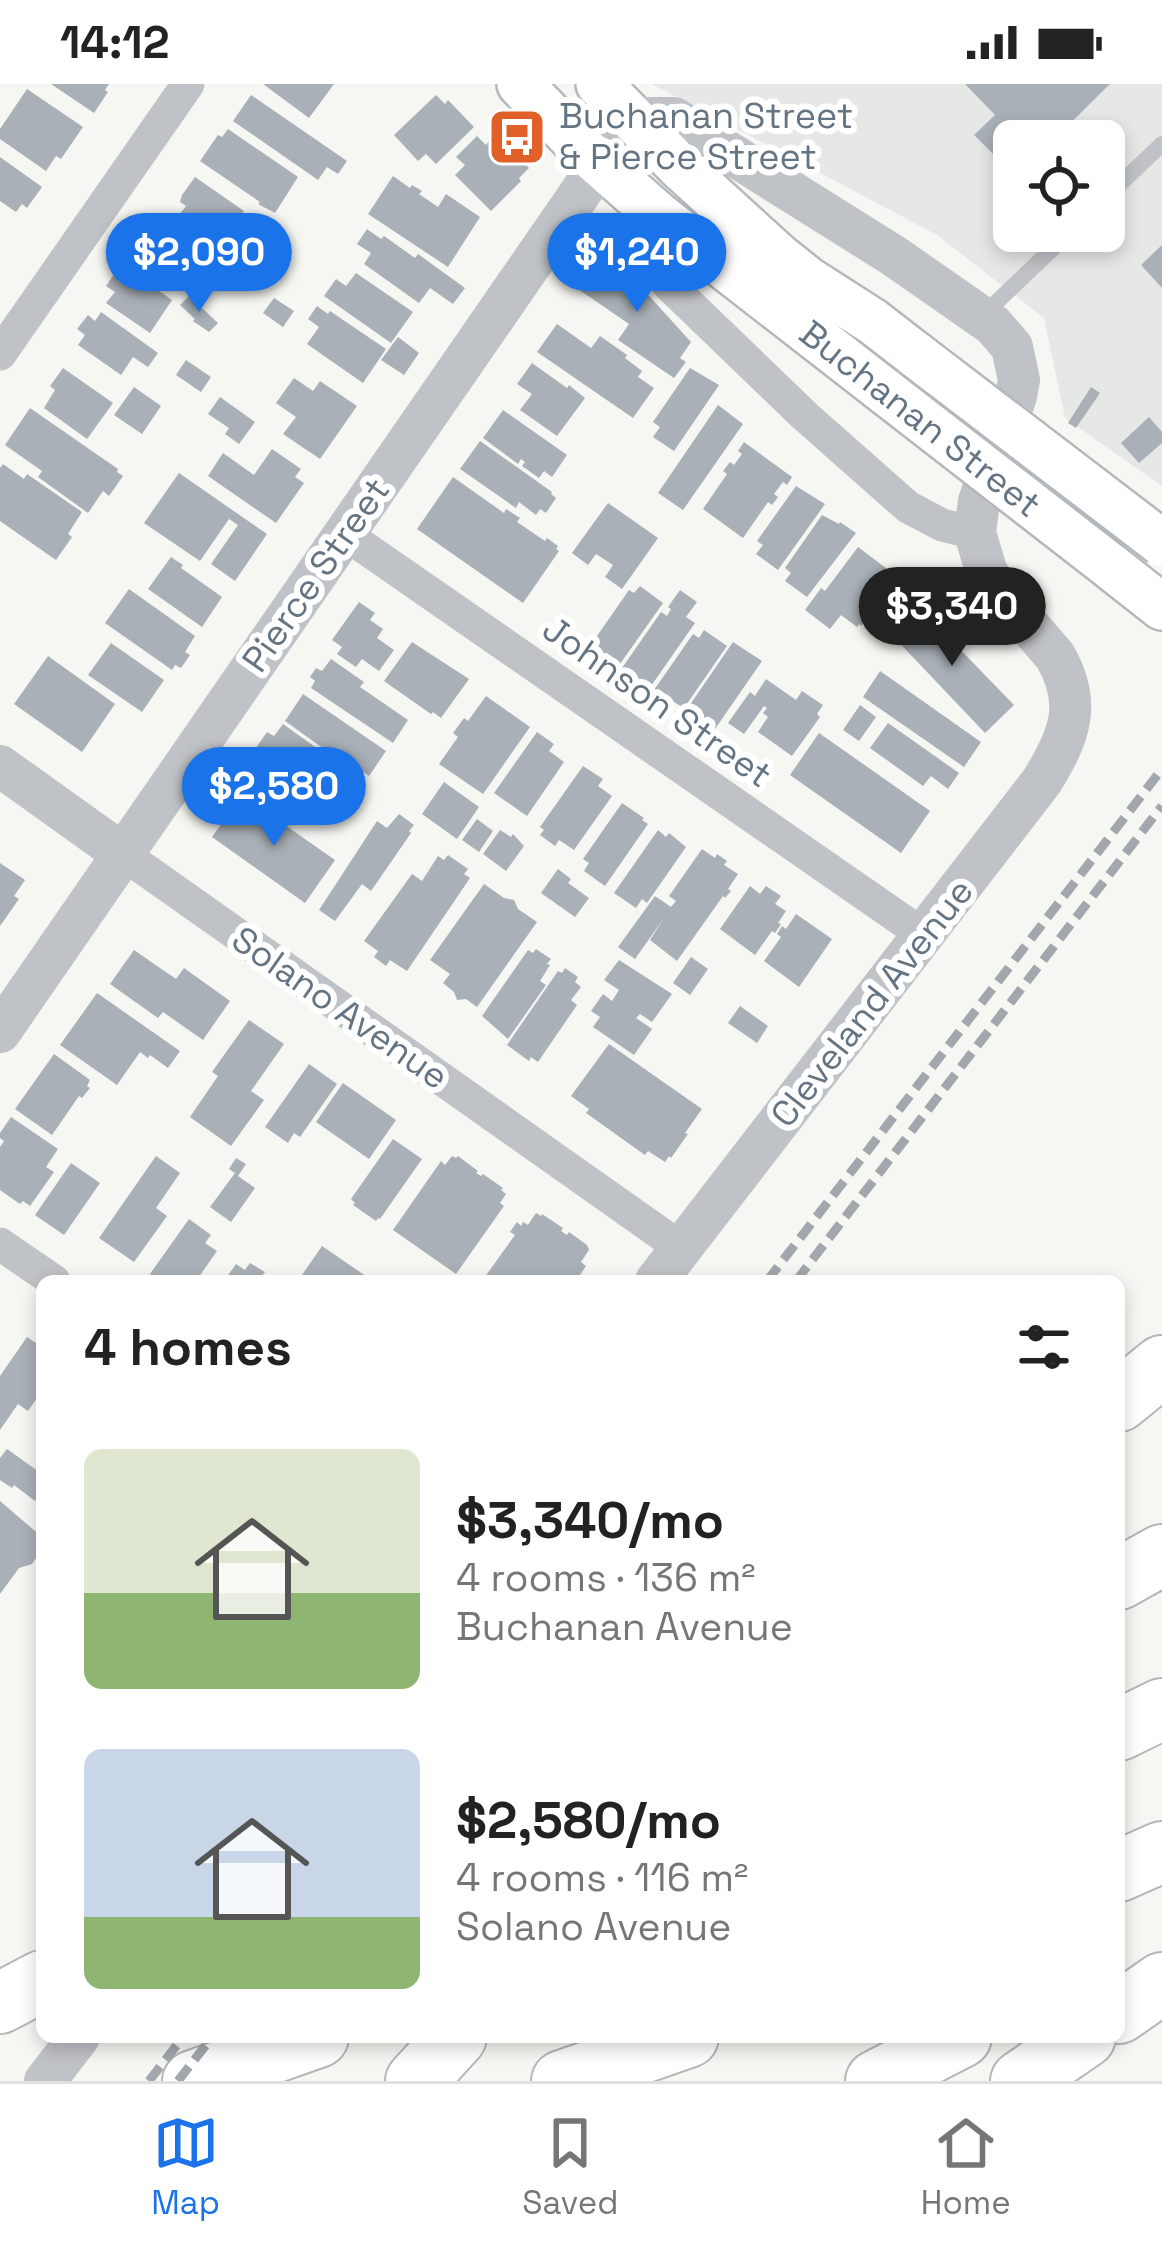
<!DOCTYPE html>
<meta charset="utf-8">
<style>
:root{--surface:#fff;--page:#f2f2f2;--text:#222;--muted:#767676;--line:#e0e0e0;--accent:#1a73e8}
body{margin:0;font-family:"Space Grotesk",sans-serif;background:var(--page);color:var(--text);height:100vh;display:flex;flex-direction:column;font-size:45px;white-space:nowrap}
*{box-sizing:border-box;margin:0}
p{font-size:39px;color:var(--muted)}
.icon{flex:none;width:66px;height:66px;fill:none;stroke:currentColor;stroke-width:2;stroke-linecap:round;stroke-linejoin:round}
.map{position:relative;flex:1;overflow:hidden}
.side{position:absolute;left:36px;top:1191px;width:1089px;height:768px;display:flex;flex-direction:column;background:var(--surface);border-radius:18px;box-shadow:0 6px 18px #0003}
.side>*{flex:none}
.fabs{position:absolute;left:993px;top:36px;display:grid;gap:24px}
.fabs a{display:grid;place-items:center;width:132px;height:132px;border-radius:18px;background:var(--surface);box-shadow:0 6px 18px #0003;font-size:60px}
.price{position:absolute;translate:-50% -102px;padding:0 27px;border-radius:42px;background:var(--accent);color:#fff;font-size:39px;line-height:78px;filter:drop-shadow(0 3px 6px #0008)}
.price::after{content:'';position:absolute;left:50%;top:72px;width:36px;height:27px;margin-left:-18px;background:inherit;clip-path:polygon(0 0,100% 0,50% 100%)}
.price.active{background:#222;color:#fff}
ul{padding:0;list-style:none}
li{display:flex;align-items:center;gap:36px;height:300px;padding:0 48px}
li span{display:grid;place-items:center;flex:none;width:336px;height:240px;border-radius:18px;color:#555}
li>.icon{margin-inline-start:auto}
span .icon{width:144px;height:144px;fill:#fffc;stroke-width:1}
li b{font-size:51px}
h2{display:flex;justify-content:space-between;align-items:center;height:144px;padding:0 48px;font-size:51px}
.status{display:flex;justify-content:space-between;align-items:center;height:84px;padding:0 60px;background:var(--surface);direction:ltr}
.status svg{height:33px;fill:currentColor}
.dock{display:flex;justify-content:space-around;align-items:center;height:168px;border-top:3px solid var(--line);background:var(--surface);font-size:33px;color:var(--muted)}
.dock a{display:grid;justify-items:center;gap:6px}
.dock .active{color:var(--accent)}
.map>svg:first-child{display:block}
</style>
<div class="status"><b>14:12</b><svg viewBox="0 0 49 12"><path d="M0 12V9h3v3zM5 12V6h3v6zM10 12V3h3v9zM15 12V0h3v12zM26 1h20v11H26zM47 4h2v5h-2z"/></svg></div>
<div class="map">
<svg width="1162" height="1997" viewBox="0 0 1162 1997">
<rect width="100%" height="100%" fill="#f6f6f2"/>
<!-- built -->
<path fill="#e6e8e6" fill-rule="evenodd" d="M652 0H1162V402L1065 334 1044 234 937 151ZM1014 57H1104V147H1014Z"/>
<!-- building -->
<path fill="#a9b0b7" d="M51 0H109L105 6 108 8 94 29Z
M263 0H334L309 34Z
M965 0H1110L1052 57H1014V63L1000 77 974 51 995 31Z
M27 5 83 43 61 75 56 72 46 87 0 55V45Z
M251 11 347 77 338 90 327 83 318 96 233 37Z
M436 11 445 20 448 16 474 43 436 80 426 70 418 77 394 51Z
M228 45 298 93 275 129 258 120 260 118 200 77 218 51 222 53Z
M477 52 486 61 489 57 505 73 501 76 505 81 516 70 529 84 519 94 521 97 491 127 455 91 465 81 456 73Z
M0 73 42 103 27 124 22 120 16 128 0 117Z
M393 92 410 104 412 101 422 107 419 110 438 123 446 110 480 133 448 183 368 130Z
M195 93 244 127 219 164 177 134 186 122 180 118 182 111Z
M367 145 381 155 384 152 415 174 418 170 465 204 453 220 430 204 419 219 364 180 371 169 357 160Z
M1162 161V204L1141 181Z
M612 171 691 258 680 274 686 278 674 294 618 256 629 240 578 205 600 173Z
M129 186 172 216 150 249 106 219 115 208 106 202 115 189 124 195Z
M356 189 413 228 391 259 324 212 336 195 346 202Z
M189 212 218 239 209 248 193 237 195 235 180 221Z
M274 214 294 227 283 243 263 229Z
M317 222 328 230 330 227 386 265 363 299 307 260 319 243 308 235Z
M101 228 158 269 148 283 133 273 121 291 78 261 85 251 77 245 88 231 95 237Z
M557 240 591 264 600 252 627 271 625 274 642 287 638 293 654 304 633 334 537 268Z
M398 253 419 269 404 291 381 276Z
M186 276 211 293 201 308 176 291Z
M532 279 567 304 569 301 585 314 557 352 520 326 532 310 517 300Z
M63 284 113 319 87 355 44 324 55 306 50 302Z
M690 284 719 301 674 367 653 353 660 343 653 338Z
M294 294 313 307 320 297 357 322 320 375 283 350 296 333 276 319Z
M134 303 161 322 142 350 114 331Z
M1091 303 1100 309 1076 344 1068 339Z
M220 313 255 338 239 360 225 350 229 344 208 330Z
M718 321 743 340 683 426 658 409Z
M30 324 118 385 117 388 123 392 109 412 103 407 88 429 38 393 42 387 5 361Z
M503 326 567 371 552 393 544 387 539 394 522 382 525 378 521 375 518 380 483 354Z
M1149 333 1162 348V359L1139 379 1121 359Z
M480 357 552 408 551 410 556 414 546 429 540 425 536 431 519 418 516 424 460 385Z
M744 358 792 393 787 401 783 398 774 410 778 413 772 421 768 418 743 454 703 425 727 390 723 387 730 378 734 381 742 370 738 367Z
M272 365 301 385 295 393 304 399 276 439 208 392 223 369 254 391Z
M3 380 24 395 27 390 82 428 68 450 72 453 56 476 0 437V384Z
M179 389 267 450 235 497 211 480 238 441 229 435 200 477 144 439Z
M453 393 504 429 506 425 520 434 517 438 545 457 547 454 558 462 556 465 559 467 523 519 417 445Z
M796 402 825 420 778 486 756 470 763 461 757 457Z
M608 419 658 454 622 505 605 493 613 481 596 470 588 481 572 469Z
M822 431 839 440 840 438 856 449 807 513 785 497 791 489 785 484Z
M858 463 898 493 893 500 904 507 880 538 870 530 861 542 859 540 857 543 841 531 830 545 805 526 821 504 825 507Z
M171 473 183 481 181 484 222 513 202 543 148 505Z
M640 502 663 519 620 580 590 562 629 506 634 509Z
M129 505 195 552 185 568 190 571 181 584 175 581 172 586 105 539Z
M680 506 697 518 686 533 695 539 651 602 622 584 661 528 667 532 671 525 668 523Z
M359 518 375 529 370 536 383 545 377 554 394 566 379 587 362 575 356 583 337 570 342 563 332 556Z
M917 521 1014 621 985 649 889 548Z
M704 546 727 562 684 624 654 606 693 550 699 554Z
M412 558 469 595 441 634 433 628 431 630 384 597Z
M733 558 762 577 715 645 685 628Z
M111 559 164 596 142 628 88 591Z
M48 572 115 620 82 668 14 620Z
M331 575 364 598 360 603 408 636 393 659 311 604 315 597 310 593 316 584 322 587Z
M880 587 981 658 964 683 863 613Z
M766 595 796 616 802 607 823 621 817 630 820 633 792 672 758 648 768 633 763 629 767 624 764 622 744 650 728 639 750 608 755 612Z
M303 610 386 667 369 692 347 676 349 672 346 670 341 677 285 637Z
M486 612 530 643 483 710 439 680 458 653 453 649 464 634 468 637Z
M860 621 876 633 859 657 843 646Z
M888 639 959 689 948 705 931 692 923 702 870 664Z
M283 640 336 678 300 729 246 691 255 679 249 674 267 648 274 652Z
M537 648 554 660 549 667 564 678 527 732 494 709Z
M819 649 930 727 901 769 790 691Z
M583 682 603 695 598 702 612 712 574 766 559 756 555 762 540 751 544 746 540 743Z
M444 698 479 723 457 755 422 730Z
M242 711 335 776 305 819 212 753Z
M622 719 644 734 642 736 648 740 605 802 584 787 589 779 583 775Z
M399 730 414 741 409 747 411 749 371 807 362 800 335 837 319 826 377 737 387 744Z
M477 735 493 747 479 768 462 756Z
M500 746 511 753 513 750 524 762 506 787 483 770Z
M658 746 666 753 669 749 686 763 647 819 642 815 636 824 614 809Z
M702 765 715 774 717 770 727 777 724 781 738 790 728 805 731 807 725 814 723 812 677 877 650 856 664 834 635 875 618 863 655 812 671 823 676 817 669 812Z
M448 771 468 785 464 790 470 794 407 887 390 876 386 882 374 873 378 867 364 857 412 790 422 797 438 772 444 776Z
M0 779 25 796 14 812 19 815 0 842Z
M558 785 571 795 568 799 589 814 575 833 541 809Z
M484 800 504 814 514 816 518 825 537 838 477 923 466 915 457 916 454 908 443 899 450 890 430 876Z
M750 802 760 810 766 802 781 812 775 820 786 827 778 839 781 840 775 849 772 847 755 871 720 845Z
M796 830 832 855 799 903 764 877 781 853 777 850 782 842 786 845Z
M536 865 551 875 547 880 550 881 540 897 546 901 508 955 482 932 528 866 533 869Z
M134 866 176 895 184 884 230 917 203 956 163 928 158 934 110 900Z
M691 873 708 885 690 911 673 899Z
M619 876 672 910 652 938 640 930 636 934 652 945 634 971 593 943 600 933 591 927 603 910 612 917 619 906 604 896Z
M565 884 578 893 575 898 581 903 571 916 577 921 538 978 531 973 529 977 507 961 558 887 562 889Z
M97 909 180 967 168 984 150 971 148 974 140 968 117 1001 60 961Z
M740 922 768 942 757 959 728 939Z
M249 936 284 960 251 1007 264 1016 231 1062 190 1033 218 992 212 988Z
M609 960 702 1025 685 1049 688 1050 671 1074 669 1072 665 1078 648 1067 645 1071 586 1029 589 1025 571 1012Z
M54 970 90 996 87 1002 90 1004 82 1014 79 1012 52 1051 15 1025Z
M309 980 337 1000 300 1053 294 1049 288 1059 265 1043Z
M343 999 396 1036 369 1075 316 1038Z
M11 1033 58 1065 46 1083 54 1088 30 1122 23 1117 20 1120 0 1106V1063L4 1057 0 1054V1049Z
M393 1055 422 1075 380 1135 378 1134 376 1137 353 1121 355 1119 351 1115Z
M156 1072 180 1089 156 1124 167 1132 134 1178 99 1154Z
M452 1072 456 1074 458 1072 478 1087 476 1089 481 1092 483 1090 503 1104 501 1106 506 1110 500 1119 504 1122 456 1190 393 1146 441 1077 445 1081Z
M236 1074 246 1080 238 1092 255 1104 231 1138 210 1123 235 1089 229 1085Z
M71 1079 100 1099 64 1151 35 1131Z
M536 1129 541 1132 542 1130 563 1144 561 1147 567 1151 569 1148 587 1161 589 1166 581 1178 586 1182 576 1197H482L515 1151 510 1148 517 1138 521 1142 523 1138 528 1141Z
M189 1135 211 1151 205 1159 217 1167 196 1197H159L150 1190Z
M322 1162 373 1197H310L302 1191Z
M250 1179 265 1188 258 1197H224L236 1180 245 1186Z
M27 1253 42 1263V1307L28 1327 18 1320 0 1346V1292Z
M7 1365 42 1390V1407L35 1417 14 1401 12 1404 0 1396V1374Z
M0 1417 42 1453V1465L32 1480 19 1484 0 1510Z"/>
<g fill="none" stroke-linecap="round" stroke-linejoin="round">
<defs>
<path id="secondary" d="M520 0 583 65 658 131 887 309
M599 0 678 81 778 172 808 196 872 237 916 271
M1110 482 1162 523"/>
<path id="motorway" d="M1119 1317 1162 1282
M1119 1495 1162 1471
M1119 1646 1162 1625
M1119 1787 1162 1768
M0 1919 42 1897
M1119 1929 1162 1899
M193 1997 318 1953
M416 1997 456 1953
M562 1997 688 1953
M876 1997 961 1953
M1021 1997 1085 1953"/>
</defs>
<!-- secondary casing -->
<use href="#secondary" stroke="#b3b8bd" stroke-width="50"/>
<!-- motorway casing -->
<use href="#motorway" stroke="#b4b7ba" stroke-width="64"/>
<!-- service -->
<path stroke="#bfc2c6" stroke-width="16" d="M1104 115 1162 60
M982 232 1071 147"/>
<!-- minor -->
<path stroke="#bfc2c6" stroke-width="33" d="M668 200 805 332 908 423 942 441 975 449
M0 270 188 0
M345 450 925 852
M123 770 681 1164
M0 1160 54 1197"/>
<!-- tertiary -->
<path stroke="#bfc2c6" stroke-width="42" d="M0 682 123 770
M0 948 632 34H674L894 172 993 241 1012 263 1019 296 1016 312 979 417 975 449 986 486 994 501 1055 572C1083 620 1069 653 1042 697L656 1197
M45 1997 79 1953"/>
<!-- secondary -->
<use href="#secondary" stroke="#fff" stroke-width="45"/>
<!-- motorway -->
<use href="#motorway" stroke="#fff" stroke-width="60"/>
<!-- rail -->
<path stroke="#a2a7ad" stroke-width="9" stroke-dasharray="18 9" stroke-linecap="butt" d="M767 1197 1162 685
M796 1197 1162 722
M149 1997 183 1953
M178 1997 212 1953"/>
<defs>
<path id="secondary-bridge" d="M916 271 1162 459
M887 309 1110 482"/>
</defs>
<!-- secondary-bridge casing -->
<use href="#secondary-bridge" stroke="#b3b8bd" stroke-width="50" stroke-linecap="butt"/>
<!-- secondary-bridge -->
<use href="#secondary-bridge" stroke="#fff" stroke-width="45"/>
</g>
<!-- icons -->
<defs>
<symbol id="bus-square" viewBox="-11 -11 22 22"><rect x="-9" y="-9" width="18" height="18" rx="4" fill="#e06028" stroke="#fff"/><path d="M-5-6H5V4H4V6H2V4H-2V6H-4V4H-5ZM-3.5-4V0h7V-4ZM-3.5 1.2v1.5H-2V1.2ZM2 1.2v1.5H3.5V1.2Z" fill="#fff"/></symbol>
</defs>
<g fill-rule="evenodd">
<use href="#bus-square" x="484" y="20" width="66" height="66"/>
</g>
<g text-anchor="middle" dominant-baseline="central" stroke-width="12" stroke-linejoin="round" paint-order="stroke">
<!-- poi labels -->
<g font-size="36" fill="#657483" stroke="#fff" text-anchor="start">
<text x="559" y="32">Buchanan Street<tspan x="559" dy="41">&amp; Pierce Street</tspan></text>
</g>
<!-- street labels -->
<g font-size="36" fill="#657483" stroke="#fff">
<text transform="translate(920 335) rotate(38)">Buchanan Street</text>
<text transform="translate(316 491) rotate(-55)">Pierce Street</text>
<text transform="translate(657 618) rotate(35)">Johnson Street</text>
<text transform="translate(872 919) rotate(-52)">Cleveland Avenue</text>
<text transform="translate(340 924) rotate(35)">Solano Avenue</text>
</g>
</g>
</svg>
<div class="fabs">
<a><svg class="icon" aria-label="locate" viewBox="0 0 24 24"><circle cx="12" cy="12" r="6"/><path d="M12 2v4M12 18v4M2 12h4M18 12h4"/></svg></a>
</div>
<b class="price" style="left:199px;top:231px">$2,090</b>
<b class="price" style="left:637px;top:231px">$1,240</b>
<b class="price active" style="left:952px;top:585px">$3,340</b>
<b class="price" style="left:274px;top:765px">$2,580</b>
<section class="side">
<h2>4 homes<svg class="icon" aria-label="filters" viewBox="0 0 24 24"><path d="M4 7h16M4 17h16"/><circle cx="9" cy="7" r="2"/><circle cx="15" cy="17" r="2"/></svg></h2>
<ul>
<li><span style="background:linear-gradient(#dfe7d0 60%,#8fb573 0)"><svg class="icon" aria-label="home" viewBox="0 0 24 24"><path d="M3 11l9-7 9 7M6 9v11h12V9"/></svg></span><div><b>$3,340/mo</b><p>4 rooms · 136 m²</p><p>Buchanan Avenue</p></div></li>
<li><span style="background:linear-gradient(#c9d6e8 70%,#8fb573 0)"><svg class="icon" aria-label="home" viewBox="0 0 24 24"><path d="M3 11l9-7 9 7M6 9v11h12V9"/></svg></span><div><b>$2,580/mo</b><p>4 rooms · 116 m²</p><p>Solano Avenue</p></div></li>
</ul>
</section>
</div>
<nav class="dock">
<a class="active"><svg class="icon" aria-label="map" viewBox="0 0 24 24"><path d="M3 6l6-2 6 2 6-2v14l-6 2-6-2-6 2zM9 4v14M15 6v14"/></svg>Map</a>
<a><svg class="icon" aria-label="saved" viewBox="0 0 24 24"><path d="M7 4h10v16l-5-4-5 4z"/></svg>Saved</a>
<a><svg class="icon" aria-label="home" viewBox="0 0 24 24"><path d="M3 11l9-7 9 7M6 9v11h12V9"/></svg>Home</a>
</nav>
